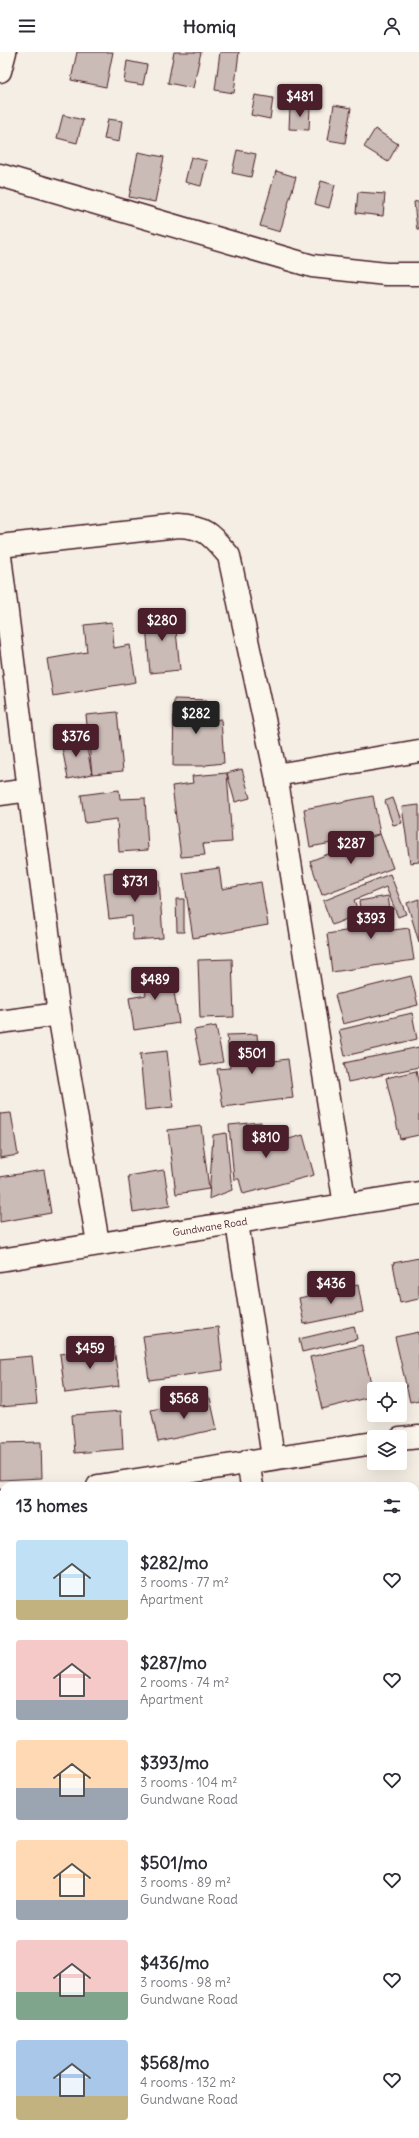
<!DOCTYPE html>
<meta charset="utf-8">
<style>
:root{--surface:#fff;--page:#f7f7f7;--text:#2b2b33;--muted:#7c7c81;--accent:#4a1f2b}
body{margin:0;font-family:Delius,sans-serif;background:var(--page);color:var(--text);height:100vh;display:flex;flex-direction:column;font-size:15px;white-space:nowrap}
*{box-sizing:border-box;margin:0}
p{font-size:13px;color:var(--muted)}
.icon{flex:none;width:22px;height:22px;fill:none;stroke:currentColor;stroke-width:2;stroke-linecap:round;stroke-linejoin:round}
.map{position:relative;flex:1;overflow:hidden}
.side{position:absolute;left:0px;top:1430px;width:419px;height:656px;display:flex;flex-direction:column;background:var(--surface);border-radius:12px 12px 0 0;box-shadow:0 4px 16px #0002}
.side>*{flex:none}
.tools{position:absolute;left:367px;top:1330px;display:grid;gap:8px}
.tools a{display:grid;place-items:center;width:40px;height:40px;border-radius:4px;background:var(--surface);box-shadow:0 4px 16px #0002;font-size:20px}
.price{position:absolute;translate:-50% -34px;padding:0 9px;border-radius:4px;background:var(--accent);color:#fff;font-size:13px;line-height:26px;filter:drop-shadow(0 1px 2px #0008)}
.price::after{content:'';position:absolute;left:50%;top:24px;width:12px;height:9px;margin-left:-6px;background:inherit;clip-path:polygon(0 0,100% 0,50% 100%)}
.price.current{background:#222;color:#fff}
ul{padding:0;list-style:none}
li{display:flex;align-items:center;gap:12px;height:100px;padding:0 16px}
li span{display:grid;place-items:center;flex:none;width:112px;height:80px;border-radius:4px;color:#555}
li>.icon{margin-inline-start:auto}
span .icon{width:48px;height:48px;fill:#fffc;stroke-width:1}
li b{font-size:17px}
h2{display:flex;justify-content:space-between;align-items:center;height:48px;padding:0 16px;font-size:17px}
header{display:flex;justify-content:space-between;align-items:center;height:52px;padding:0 16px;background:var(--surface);font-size:18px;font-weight:700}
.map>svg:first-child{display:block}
</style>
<header><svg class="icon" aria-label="menu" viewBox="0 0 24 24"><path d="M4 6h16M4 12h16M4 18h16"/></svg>Homiq<svg class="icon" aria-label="person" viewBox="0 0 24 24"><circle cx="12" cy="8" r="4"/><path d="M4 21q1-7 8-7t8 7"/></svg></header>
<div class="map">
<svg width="419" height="2086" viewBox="0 0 419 2086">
<rect width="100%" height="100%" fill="#f4eee4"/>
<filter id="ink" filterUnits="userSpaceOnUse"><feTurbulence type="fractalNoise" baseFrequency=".025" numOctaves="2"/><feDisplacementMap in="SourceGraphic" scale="8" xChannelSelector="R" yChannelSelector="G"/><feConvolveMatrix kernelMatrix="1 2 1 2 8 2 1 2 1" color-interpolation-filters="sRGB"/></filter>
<g filter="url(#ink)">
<!-- building -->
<path fill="#cabbb6" stroke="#4a1f2b" d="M77 0H113L106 35 71 28Z
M174 0H201L193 36 168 31Z
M220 0H239L234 41 215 38Z
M127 9 147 13 143 33 124 30Z
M255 43 273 46 270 67 251 63Z
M334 53 351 56 345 91 328 88Z
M290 54 310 55 309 78 289 77Z
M63 63 83 68 77 91 57 86Z
M108 67 122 69 119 90 104 87Z
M375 77 398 92 388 110 364 95Z
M237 98 256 102 251 125 232 121Z
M138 100 164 105 155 150 129 145Z
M191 105 207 109 201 134 185 130Z
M276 119 296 125 280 180 260 174Z
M321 129 335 133 329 156 315 152Z
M358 140 385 142 383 164 356 161Z
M419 149V178H417L414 150Z
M174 559 180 618 150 621 145 562Z
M112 570 114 596 130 593 136 630 53 644 47 607 87 600 84 573Z
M174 647 207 648 206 669 221 667 224 711 206 713 205 714H173Z
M117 660 123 719 92 722 86 663Z
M85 686 92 722 68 727 61 690Z
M242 717 250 746 235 750 227 721Z
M227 721 232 790 203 792 205 803 181 805 172 734 193 731 192 724Z
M119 738 120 747 145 746 148 798 119 800 117 767 85 771 81 743Z
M373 744 380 782 310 795 304 757Z
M393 746 402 771 393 773 385 749Z
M419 753V810L410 811 402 755Z
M380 782 393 816 322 843 310 809Z
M219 816 222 837 261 830 268 873 193 886 183 821Z
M132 818 133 828 159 827 163 886 133 888 132 864 109 867 104 821Z
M390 822 406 862 398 865 386 835 354 848 359 862 332 873 323 849Z
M388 844 393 878 409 876 414 908 332 920 327 882 363 876 359 849Z
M176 847H184V880H177Z
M419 847V890L407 851Z
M232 907 234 965 200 966 198 908Z
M170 915 179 971 134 978 129 946 146 943 142 920Z
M411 924 418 953 343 972 335 943Z
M412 961 417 987 345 1004 339 978Z
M216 974 223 1010 201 1014 194 978Z
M257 982 259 1011 288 1007 293 1046 223 1055 217 1017 230 1016 227 983Z
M419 995V1015L348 1030 344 1011Z
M167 999 173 1055 145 1058 140 1002Z
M416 1019 419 1033V1083L400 1087 386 1026Z
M11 1061 18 1103 0 1106V1062Z
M261 1070 264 1094 303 1083 314 1123 243 1142 239 1127H234L229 1073Z
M201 1074 209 1137 176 1142 168 1078Z
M226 1081 232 1138 209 1147 213 1083Z
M44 1118 51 1161 0 1170V1125Z
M164 1118 170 1154 133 1160 128 1124Z
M419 1206V1247L400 1251 393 1211Z
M358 1233 363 1260 304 1272 299 1246Z
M354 1274 357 1287 302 1300 299 1287Z
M218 1275 223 1318 149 1328 143 1284Z
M419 1280V1348L410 1350 395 1285Z
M362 1293 374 1344 322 1357 310 1305Z
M114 1295 119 1334 65 1341 60 1302Z
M32 1304 37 1352 0 1355V1307Z
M210 1346 217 1377 158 1390 151 1358Z
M121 1359 123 1397 75 1401 72 1363Z
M41 1390 42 1426 0 1428V1391Z
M419 1455V1486L415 1487V1456Z
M415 1500H419V1525L415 1526Z
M415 1553H419V1592L415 1593Z"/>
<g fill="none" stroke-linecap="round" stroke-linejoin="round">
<defs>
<path id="street" d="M0 19 5 0
M0 123 312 214 386 222H419
M0 494 178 474C206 475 211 483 229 504L276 723 345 1153
M0 504 29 738 59 962 98 1191
M276 723 419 699
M0 742 29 738
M0 970 59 962
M237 1171 273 1405
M0 1208 419 1141
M400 1387 419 1385
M248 1409 252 1434
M98 1434 374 1391
M0 1450 4 1449
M0 1675 4 1674
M415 1895 419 1894"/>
</defs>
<!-- street casing -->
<use href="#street" stroke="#4a1f2b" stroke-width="25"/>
<!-- street -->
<use href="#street" stroke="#fbf7ec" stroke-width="22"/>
</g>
</g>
<g text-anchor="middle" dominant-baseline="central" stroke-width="3" stroke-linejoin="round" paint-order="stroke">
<!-- street labels -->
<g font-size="10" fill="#4a1f2b" stroke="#fbf7ec">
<text transform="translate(210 1175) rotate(-9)">Gundwane Road</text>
</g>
</g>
</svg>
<div class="tools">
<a><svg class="icon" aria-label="locate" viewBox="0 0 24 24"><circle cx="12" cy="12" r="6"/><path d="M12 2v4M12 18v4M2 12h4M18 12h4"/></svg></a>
<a><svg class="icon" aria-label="layers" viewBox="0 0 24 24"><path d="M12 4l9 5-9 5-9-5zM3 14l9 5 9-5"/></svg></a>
</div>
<b class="price" style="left:300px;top:66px">$481</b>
<b class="price" style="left:162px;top:590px">$280</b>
<b class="price current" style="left:196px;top:683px">$282</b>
<b class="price" style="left:76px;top:706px">$376</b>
<b class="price" style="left:351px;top:813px">$287</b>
<b class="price" style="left:135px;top:851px">$731</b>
<b class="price" style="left:371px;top:888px">$393</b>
<b class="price" style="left:155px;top:949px">$489</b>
<b class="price" style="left:252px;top:1023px">$501</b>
<b class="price" style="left:266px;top:1107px">$810</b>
<b class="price" style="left:331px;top:1253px">$436</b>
<b class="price" style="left:90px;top:1318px">$459</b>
<b class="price" style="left:184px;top:1368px">$568</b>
<section class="side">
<h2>13 homes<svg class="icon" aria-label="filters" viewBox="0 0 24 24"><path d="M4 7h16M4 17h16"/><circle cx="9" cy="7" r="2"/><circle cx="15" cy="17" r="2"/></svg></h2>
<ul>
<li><span style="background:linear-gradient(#bfe0f5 75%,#c2b280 0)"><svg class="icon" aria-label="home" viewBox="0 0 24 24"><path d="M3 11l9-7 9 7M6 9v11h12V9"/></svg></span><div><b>$282/mo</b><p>3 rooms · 77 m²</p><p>Apartment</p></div><svg class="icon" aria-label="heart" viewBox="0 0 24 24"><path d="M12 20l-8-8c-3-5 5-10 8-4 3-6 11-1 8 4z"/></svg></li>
<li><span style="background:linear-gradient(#f6c9c9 75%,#9aa5b1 0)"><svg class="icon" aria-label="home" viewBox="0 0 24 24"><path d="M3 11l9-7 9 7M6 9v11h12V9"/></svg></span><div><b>$287/mo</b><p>2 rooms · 74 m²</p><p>Apartment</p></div><svg class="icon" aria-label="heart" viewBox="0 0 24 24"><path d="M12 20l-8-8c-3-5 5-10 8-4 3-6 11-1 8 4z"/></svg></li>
<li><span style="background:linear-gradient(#ffd9b3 60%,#9aa5b1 0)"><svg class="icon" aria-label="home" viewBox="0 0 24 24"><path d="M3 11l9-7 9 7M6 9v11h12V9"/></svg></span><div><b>$393/mo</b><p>3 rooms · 104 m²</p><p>Gundwane Road</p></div><svg class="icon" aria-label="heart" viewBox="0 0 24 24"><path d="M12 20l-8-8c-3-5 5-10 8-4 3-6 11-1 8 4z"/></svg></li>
<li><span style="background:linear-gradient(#ffd9b3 75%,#9aa5b1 0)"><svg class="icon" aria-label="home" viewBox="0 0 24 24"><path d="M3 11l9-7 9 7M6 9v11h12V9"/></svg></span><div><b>$501/mo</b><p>3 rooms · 89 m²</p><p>Gundwane Road</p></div><svg class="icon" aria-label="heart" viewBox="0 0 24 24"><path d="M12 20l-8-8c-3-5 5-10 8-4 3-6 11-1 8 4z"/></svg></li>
<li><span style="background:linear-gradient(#f6c9c9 65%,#7fa58c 0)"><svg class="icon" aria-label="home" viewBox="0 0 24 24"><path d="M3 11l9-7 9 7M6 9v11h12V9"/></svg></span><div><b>$436/mo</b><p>3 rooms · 98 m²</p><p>Gundwane Road</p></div><svg class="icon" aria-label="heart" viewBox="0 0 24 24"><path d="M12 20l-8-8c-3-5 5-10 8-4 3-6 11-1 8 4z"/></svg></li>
<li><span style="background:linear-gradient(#a9c7e8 70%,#c2b280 0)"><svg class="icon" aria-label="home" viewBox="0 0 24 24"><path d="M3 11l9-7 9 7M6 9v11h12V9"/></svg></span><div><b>$568/mo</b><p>4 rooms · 132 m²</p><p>Gundwane Road</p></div><svg class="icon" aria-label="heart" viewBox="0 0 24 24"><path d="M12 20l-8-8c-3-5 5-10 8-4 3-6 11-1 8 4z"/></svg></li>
</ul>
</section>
</div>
